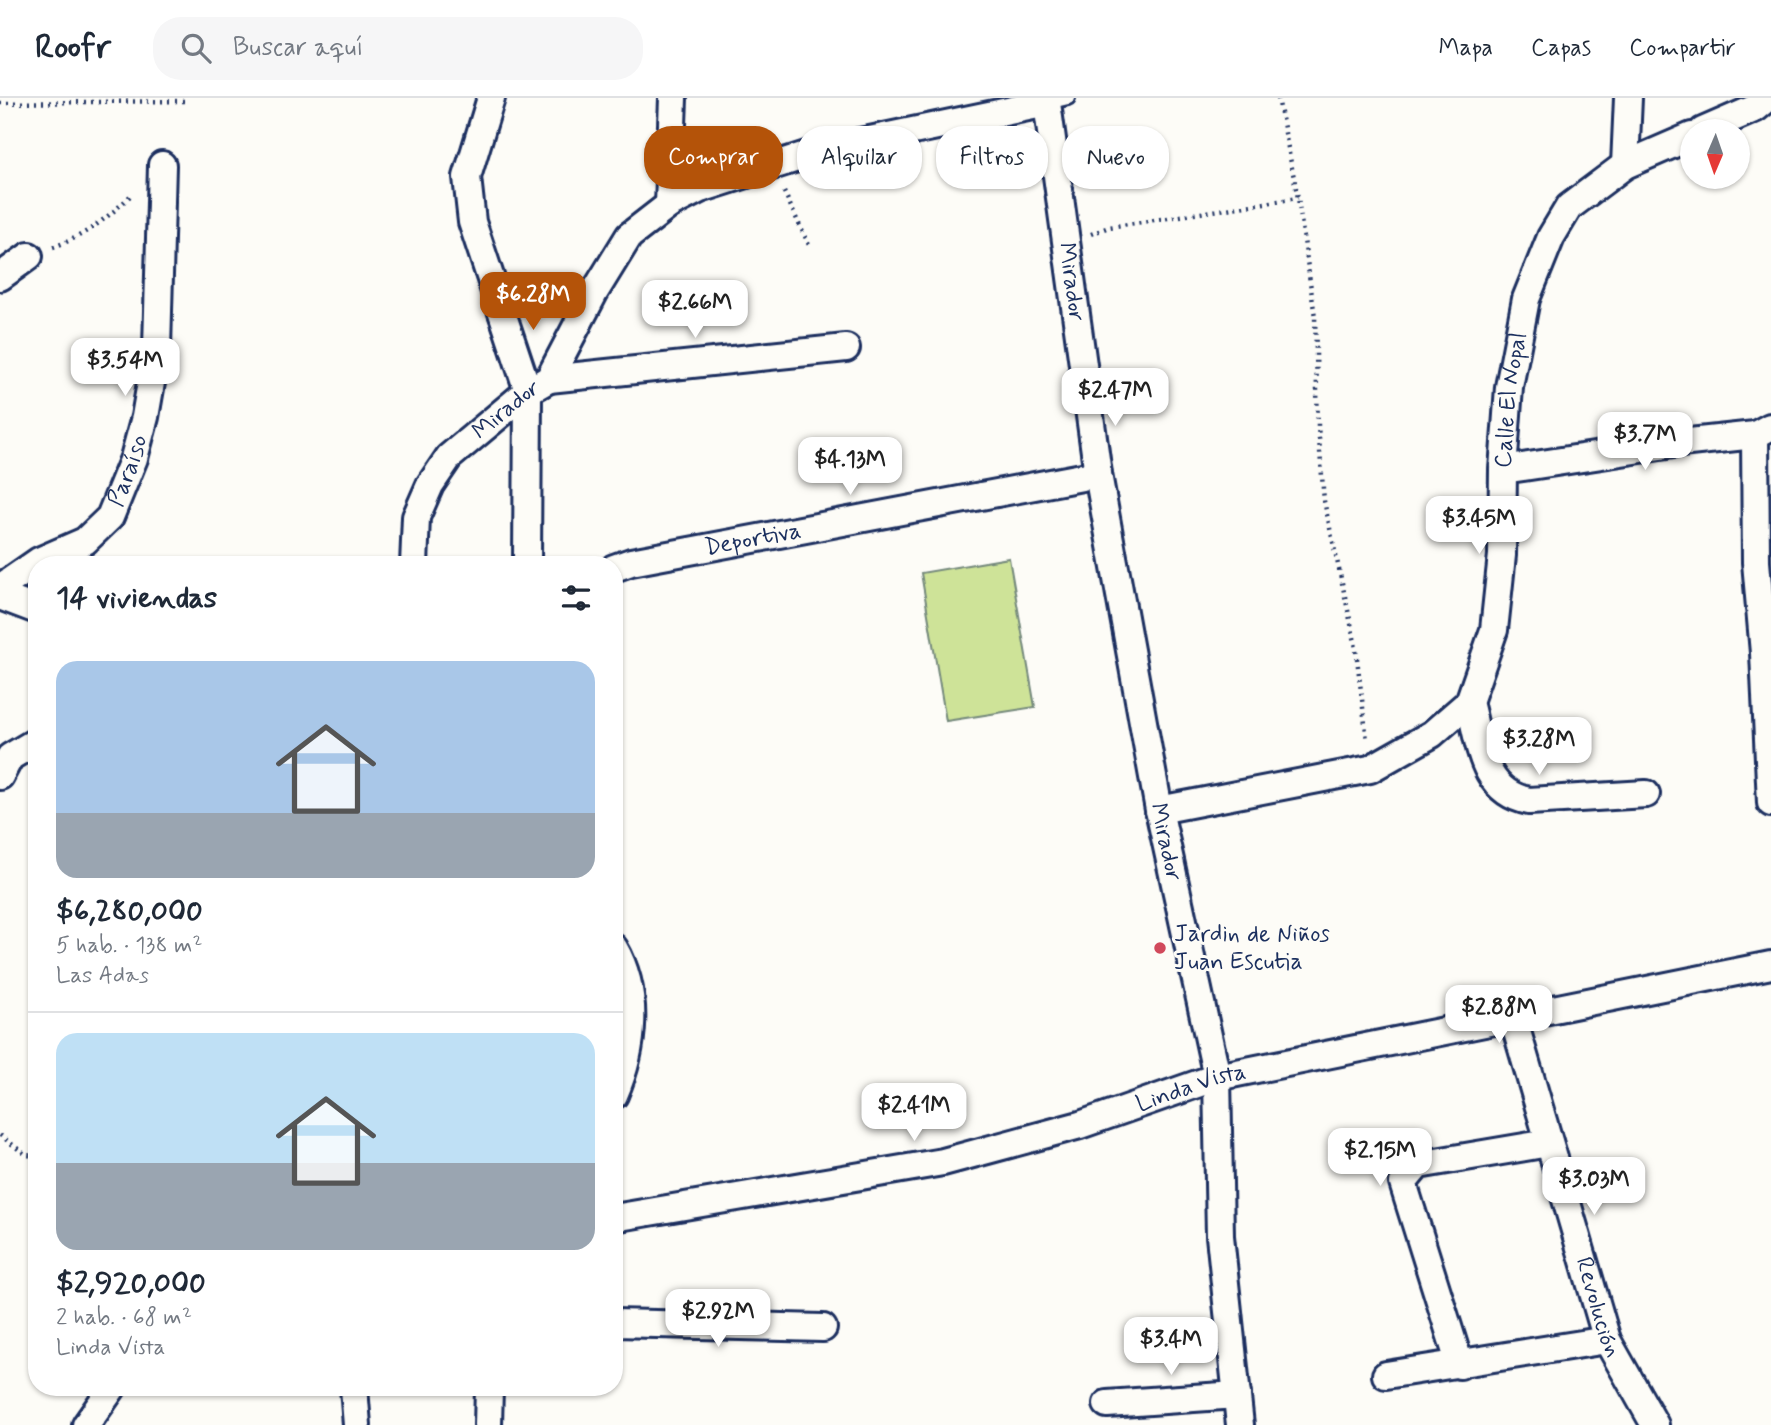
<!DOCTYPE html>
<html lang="es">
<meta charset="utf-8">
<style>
:root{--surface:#fff;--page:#f6f6f7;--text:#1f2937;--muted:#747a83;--line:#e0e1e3;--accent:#b45309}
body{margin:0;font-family:Mynerve,sans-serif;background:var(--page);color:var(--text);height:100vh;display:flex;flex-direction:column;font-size:26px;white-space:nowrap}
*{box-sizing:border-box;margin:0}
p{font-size:23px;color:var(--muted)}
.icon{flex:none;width:38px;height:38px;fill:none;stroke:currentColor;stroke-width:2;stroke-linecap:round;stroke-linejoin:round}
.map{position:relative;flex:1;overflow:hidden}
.side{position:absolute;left:28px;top:458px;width:595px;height:840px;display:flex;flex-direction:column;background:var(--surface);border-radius:28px;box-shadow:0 2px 5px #0004}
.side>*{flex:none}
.guide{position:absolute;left:644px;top:28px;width:665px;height:63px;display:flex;gap:14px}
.needle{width:46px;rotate:182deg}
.tools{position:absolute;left:1680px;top:21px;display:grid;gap:14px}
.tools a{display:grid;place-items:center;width:70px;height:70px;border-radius:50%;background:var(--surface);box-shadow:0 2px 5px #0004;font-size:35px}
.price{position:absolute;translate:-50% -60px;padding:0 16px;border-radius:14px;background:#fff;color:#222;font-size:23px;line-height:46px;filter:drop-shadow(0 2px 4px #0008)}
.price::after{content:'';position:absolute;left:50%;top:42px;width:21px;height:16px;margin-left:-10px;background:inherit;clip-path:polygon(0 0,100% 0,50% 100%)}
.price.current{background:var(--accent);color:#fff}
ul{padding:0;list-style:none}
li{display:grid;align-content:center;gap:14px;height:371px;padding:0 28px}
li+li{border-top:2px solid var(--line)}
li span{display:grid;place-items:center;height:217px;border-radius:21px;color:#555}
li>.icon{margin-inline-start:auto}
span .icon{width:126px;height:126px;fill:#fffc;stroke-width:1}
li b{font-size:30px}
h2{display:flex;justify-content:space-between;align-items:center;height:84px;padding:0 28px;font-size:30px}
.chip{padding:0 24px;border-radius:28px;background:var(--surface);box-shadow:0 2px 5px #0004;font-size:24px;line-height:63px}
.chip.current{background:var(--accent);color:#fff}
header{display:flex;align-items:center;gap:42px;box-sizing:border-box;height:98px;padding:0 35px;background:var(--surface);border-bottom:2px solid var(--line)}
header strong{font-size:33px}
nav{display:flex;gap:38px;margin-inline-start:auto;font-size:24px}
.search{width:490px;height:63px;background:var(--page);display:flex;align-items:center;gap:18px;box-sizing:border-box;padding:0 24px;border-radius:28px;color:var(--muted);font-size:26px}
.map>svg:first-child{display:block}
</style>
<header>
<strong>Roofr</strong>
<div class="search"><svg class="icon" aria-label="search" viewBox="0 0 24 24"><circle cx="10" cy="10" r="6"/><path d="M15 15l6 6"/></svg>Buscar aquí</div>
<nav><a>Mapa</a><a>Capas</a><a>Compartir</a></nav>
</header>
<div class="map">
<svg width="1771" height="1327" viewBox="0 0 1771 1327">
<rect width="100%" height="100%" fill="#fdfcf7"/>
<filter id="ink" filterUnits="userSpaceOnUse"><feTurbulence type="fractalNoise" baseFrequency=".0143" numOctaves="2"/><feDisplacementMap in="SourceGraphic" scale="14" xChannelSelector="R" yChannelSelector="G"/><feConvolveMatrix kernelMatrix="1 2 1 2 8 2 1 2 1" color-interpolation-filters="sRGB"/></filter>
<g filter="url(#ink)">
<!-- grass -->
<path fill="#cee398" stroke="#74897b" stroke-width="2" d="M1009 460 1035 609 946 623 921 475Z"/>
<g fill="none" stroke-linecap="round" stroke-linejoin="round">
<defs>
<path id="service" d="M1047 5 1068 0"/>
<g id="minor">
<path d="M491 0 467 79 472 124 528 293 527 467"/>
<path d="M1703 33 1756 10 1768 0"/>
<path d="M1625 67 1628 0"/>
<path d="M669 107 673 0"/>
<path d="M0 179 29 158"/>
<path d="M549 281 846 250"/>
<path d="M1755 337 1756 464 1764 555 1771 705"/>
<path d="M1503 372 1680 345 1755 337 1770 329"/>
<path id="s1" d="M414 467 416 419 430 387 449 359 528 293 549 281 594 195 629 138 669 107 700 91 822 52 1047 5 1098 376 1159 712 1217 979 1220 1138 1240 1327"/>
<path id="s2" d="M614 470 631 464 1098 376"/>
<path id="s3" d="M0 490 39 463 85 443 110 419 134 360 145 319 157 250 162 67"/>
<path d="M0 498 37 512"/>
<path d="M1469 604C1480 644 1481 694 1529 703L1646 696"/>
<path d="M0 678 10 659 37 643"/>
<path id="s4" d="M1159 712 1370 671 1432 636 1469 604 1494 532 1502 457 1503 372 1509 289 1526 201 1551 139 1569 109 1625 67 1692 38"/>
<path d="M614 850C640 895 634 951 614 997"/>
<path id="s5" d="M1513 920 1607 1242 1655 1327"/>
<path id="s6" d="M614 1120 943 1064 1080 1027 1217 979 1771 867"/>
<path d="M614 1225 823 1230"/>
<path d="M1460 1267 1403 1085 1418 1067 1549 1045"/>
<path d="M1386 1277 1607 1242"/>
<path d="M354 1290 357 1327"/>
<path d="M1107 1306 1237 1297"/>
<path d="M86 1327 112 1290"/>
<path d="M488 1327 489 1290"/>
</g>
</defs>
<!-- service casing -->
<use href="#service" stroke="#1b2f5e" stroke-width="18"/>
<!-- minor casing -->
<use href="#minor" stroke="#1b2f5e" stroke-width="32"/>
<!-- path -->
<path stroke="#1b2f5e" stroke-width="4.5" stroke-dasharray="2 5" stroke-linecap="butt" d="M1278 0 1298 100 1315 219 1318 328 1324 403 1355 544 1367 642
M0 5 186 3
M784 94 809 147
M1091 136 1109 129 1298 100
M53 149C84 139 109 119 132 96
M0 1037 26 1057 37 1058"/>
<!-- service -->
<use href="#service" stroke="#fdfcf7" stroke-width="12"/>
<!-- minor -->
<use href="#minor" stroke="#fdfcf7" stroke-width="26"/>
</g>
</g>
<!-- markers -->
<circle fill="#d1495b" stroke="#fdfcf7" stroke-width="2.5" cx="1160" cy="850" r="7"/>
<g text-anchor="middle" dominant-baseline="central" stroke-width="6" stroke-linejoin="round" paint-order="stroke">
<!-- street labels -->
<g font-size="24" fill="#1b2f5e" stroke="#fdfcf7">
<text stroke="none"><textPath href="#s1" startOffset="1032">Mirador</textPath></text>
<text stroke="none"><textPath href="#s4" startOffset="642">Calle El Nopal</textPath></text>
<text stroke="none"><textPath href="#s1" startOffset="191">Mirador</textPath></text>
<text stroke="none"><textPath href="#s3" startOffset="182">Paraíso</textPath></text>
<text stroke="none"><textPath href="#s2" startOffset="142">Deportiva</textPath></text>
<text stroke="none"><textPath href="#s1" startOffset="1600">Mirador</textPath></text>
<text stroke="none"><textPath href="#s6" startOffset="593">Linda Vista</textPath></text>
<text stroke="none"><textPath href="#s5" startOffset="301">Revolución</textPath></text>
</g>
<!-- poi labels -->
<g font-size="24" fill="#1b2f5e" stroke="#fdfcf7" text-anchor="start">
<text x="1174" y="836">Jardin de Niños<tspan x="1174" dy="28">Juan Escutia</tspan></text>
</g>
</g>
</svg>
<div class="tools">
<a><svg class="needle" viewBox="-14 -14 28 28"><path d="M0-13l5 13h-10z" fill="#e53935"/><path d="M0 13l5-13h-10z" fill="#747a83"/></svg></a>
</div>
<b class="price current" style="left:533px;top:234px">$6.28M</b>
<b class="price" style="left:695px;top:242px">$2.66M</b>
<b class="price" style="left:125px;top:300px">$3.54M</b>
<b class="price" style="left:1115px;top:330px">$2.47M</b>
<b class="price" style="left:1645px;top:374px">$3.7M</b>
<b class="price" style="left:850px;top:399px">$4.13M</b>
<b class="price" style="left:1479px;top:458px">$3.45M</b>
<b class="price" style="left:1539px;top:679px">$3.28M</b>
<b class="price" style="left:1499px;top:947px">$2.88M</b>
<b class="price" style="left:914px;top:1045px">$2.41M</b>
<b class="price" style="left:1380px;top:1090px">$2.15M</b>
<b class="price" style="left:1594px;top:1119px">$3.03M</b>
<b class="price" style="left:718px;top:1251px">$2.92M</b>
<b class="price" style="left:1171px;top:1279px">$3.4M</b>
<div class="guide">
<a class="chip current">Comprar</a>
<a class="chip">Alquilar</a>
<a class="chip">Filtros</a>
<a class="chip">Nuevo</a>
</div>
<section class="side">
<h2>14 viviendas<svg class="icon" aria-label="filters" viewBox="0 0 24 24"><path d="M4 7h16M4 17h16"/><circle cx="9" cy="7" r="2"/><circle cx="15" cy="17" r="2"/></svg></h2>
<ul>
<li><span style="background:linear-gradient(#a9c7e8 70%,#9aa5b1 0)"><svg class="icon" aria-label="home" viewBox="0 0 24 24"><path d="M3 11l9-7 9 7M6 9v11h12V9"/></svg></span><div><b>$6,280,000</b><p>5 hab. · 138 m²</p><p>Las Adas</p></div></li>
<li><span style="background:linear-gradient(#bfe0f5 60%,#9aa5b1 0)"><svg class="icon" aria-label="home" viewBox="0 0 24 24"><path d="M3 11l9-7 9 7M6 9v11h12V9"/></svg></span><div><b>$2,920,000</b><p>2 hab. · 68 m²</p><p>Linda Vista</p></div></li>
</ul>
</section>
</div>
